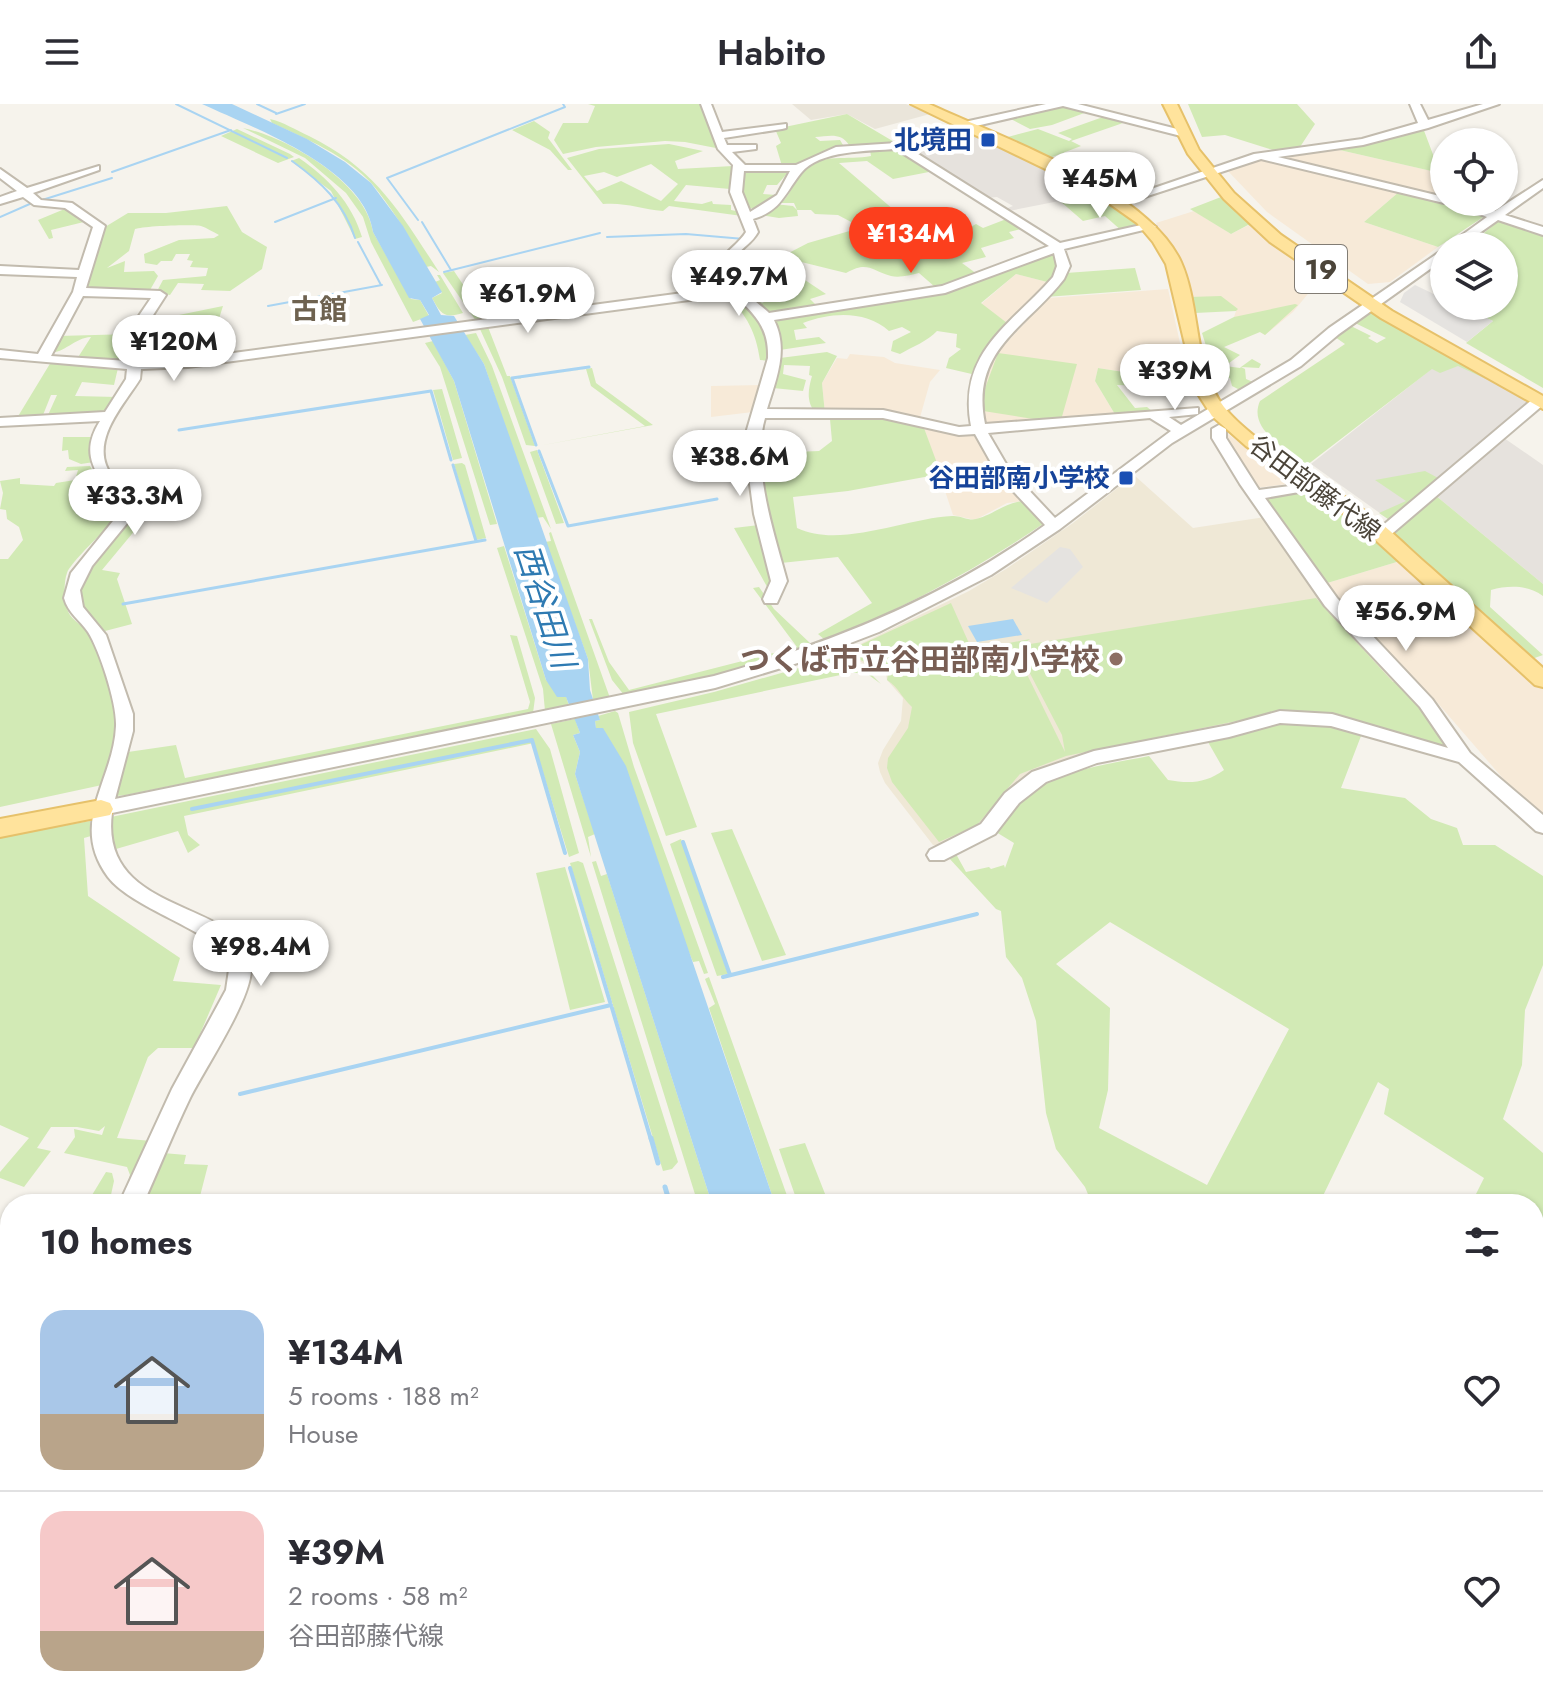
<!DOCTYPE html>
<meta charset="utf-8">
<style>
:root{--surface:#fff;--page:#f2f2f3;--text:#2b2b33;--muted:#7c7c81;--line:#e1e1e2;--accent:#fc3f1d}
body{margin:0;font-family:Jost,"Noto Sans JP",sans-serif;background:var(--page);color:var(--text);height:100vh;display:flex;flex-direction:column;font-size:30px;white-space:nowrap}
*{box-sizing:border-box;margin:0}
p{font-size:26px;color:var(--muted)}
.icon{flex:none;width:44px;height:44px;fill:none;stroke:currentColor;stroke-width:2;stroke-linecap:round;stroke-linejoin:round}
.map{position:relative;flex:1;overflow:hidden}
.details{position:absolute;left:0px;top:1090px;width:1544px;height:514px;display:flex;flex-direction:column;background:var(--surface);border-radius:32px 32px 0 0;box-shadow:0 2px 6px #0004}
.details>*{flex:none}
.controls{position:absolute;left:1430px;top:24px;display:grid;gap:16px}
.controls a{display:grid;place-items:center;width:88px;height:88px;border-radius:50%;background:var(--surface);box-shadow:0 2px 6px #0004;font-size:40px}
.price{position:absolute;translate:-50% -68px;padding:0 18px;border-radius:28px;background:#fff;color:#222;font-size:26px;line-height:52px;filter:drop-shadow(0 2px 4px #0008)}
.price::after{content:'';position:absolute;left:50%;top:48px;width:24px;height:18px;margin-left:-12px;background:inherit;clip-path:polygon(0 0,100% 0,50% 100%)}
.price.current{background:var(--accent);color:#fff}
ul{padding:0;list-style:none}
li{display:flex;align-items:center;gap:24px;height:200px;padding:0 40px}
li+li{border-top:2px solid var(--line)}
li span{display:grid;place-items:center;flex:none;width:224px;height:160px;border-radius:24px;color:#555}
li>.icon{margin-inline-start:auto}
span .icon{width:96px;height:96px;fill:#fffc;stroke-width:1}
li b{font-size:34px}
h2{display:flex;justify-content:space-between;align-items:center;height:96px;padding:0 40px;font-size:34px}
header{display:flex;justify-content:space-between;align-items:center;height:104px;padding:0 40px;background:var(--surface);font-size:36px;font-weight:600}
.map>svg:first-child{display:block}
</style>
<header><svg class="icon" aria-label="menu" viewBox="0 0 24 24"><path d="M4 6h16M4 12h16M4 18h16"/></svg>Habito<svg class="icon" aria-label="share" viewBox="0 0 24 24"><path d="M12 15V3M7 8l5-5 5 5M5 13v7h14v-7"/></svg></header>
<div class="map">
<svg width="1543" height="1603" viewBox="0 0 1543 1603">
<rect width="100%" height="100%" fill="#f6f3ec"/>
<!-- residential -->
<path fill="#eae5da" d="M792 0H906L930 10 875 25 847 10 811 16Z"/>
<!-- commercial -->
<path fill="#f7ead8" d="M1331 44 1440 69 1444 95 1271 54Z
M1256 55 1400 87 1364 118 1438 143 1390 178 1368 180 1267 108 1226 65Z
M1194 107 1231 130 1249 121 1321 174 1293 208 1265 231 1234 213 1237 204 1189 193 1179 157 1156 119Z
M1016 170 1051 179 1011 222 981 200Z
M1168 185 1186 266 1143 271 1098 264 1095 277 1116 312 986 324 976 305 985 262 1048 194Z
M850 250 884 253 895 259 940 266 930 278 919 317 825 310 822 279 837 254 847 255Z
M762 281 753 308 711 313V282Z
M924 324 974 330 1023 397 1007 399 975 416 953 411Z
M1221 328H1225L1295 379 1255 384Z
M1400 457 1543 583V709L1506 678 1435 596 1349 510 1324 480Z"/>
<!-- industrial -->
<path fill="#e6e2dd" d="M961 24 1073 79 1095 90 1009 107 1005 105 1013 102 997 93 987 94 905 44Z
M1448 252 1530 298 1391 417 1311 360Z
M1504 334 1543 361V480L1435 391Z"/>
<!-- education -->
<path fill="#efe8d6" d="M1134 371 1193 424 1265 413 1453 645 1332 611 1222 625 1064 660 983 722 942 742 933 741 885 679 880 668 878 659 883 646 901 617 903 594 887 576 886 570 842 549 969 487 1006 465 1073 419Z"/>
<!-- green -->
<path fill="#d2eab5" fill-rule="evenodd" d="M588 0H702L707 18 721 45 685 38 665 37 596 43 563 50 554 36 563 19H588L595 2Z
M1188 0H1297L1315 20 1300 43 1273 46 1225 31 1202 33Z
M1066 2 1087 8 1052 21 1030 25 1009 14Z
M847 10 896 39 849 41C841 28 829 32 815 33L820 37 840 36 843 41 795 62H782L776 42 781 39 775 25Z
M1103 13 1123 19 1071 37 1081 42 1047 55 1004 34 1038 25 1069 37 1072 35 1058 29Z
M270 15C283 18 296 26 309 32 376 65 400 108 439 168L431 162 426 163C410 134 393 105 372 80 346 51 306 35 272 19Z
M534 17 550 28 548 34 572 66H568L550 46 512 26Z
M243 24C286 33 366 78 373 128L411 195 420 196 429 212 413 218 371 138 363 113 346 89 305 54Z
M1423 24 1440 69 1331 44 1378 38Z
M237 25 290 50 294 53 278 59 221 32Z
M669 40 703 47 675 57 678 65 733 62 730 85 686 81 674 97 702 100 712 97 713 100 731 101V106L741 108 742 112 669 102 663 107C641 105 625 98 603 100L567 54 599 45ZM651 60 678 80 661 97 621 77 597 87 584 72 604 68 617 73Z
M898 45 934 67 893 75 867 57 839 59 894 106 904 121 916 127 959 119 969 124 976 120 983 124 1009 114 1025 124 1009 128 1014 134 981 144 986 153 962 159 977 170 935 183 919 169C910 171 900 174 891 172 870 166 868 157 846 169L781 153 768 169 805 176 826 190 810 195 817 202 769 211 735 178 750 180 757 188 752 190 762 199 799 182 791 176 755 175 730 168 749 169 756 150 781 153 808 139 853 126V119L838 111 815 110 811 106H797L798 112 779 114 760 111 774 100 793 102 797 106 794 99H781C792 89 794 77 803 67 821 48 848 57 871 52L870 46Z
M299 54C328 74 352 99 362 133L355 135 331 87 291 57Z
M743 65H791L777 81H767L763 90 776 91 761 103 746 105 740 88Z
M1400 87 1485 108V112L1438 143 1364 118Z
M1095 90 1114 101 1140 124 1123 128 1105 112 1083 117 1060 97Z
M1221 93 1256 124 1248 121 1231 130 1190 105Z
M227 102 242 128 267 143 262 165 230 187 201 186 204 180 178 179 170 191 156 189 163 176 206 172 208 164 190 163 193 157 187 156 190 150H176L172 157H161L157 161 145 159 144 150 179 136 214 134 219 131C213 128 207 124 201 122 192 120 143 122 135 125L129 147 107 164 125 157 124 168 154 167 158 172 150 186H85L105 123 128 109H166Z
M67 104 88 117 51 126 53 134 49 135 38 116Z
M1501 115 1543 129V284L1466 239 1493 217 1460 202H1504V142H1468Z
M1054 147 1061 157 1051 179 1016 170 981 199 1011 222 976 271 946 264 949 254 961 245 956 243 957 230 937 227C928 237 912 243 900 250L891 247 893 237 911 228 902 223 889 227C866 206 831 208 803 219L807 224 794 226 796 236 819 233 826 239 780 246 772 216 954 185Z
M1135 164 1141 186 1045 193 1066 169Z
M454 167 486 215 476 217 443 169Z
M437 171H440L463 209C444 215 441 210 432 194L442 189 435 178 440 176Z
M727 191C760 193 765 231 771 257L760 256C756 228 747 212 727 191Z
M1221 192 1238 205 1236 207 1195 209 1189 193Z
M1295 200 1298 201 1265 231 1260 228 1224 243 1240 251 1225 262 1240 264 1241 263 1252 255 1261 260 1259 264 1241 263 1245 265 1246 275 1253 278 1240 286 1232 282 1230 274 1217 277 1202 229 1234 213Z
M223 202 206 255 173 256 174 247 190 245 191 237H176L173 242H164L172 237 173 229 147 231 145 240H149L142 245 141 228 152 212H174Z
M1373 206 1486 275 1458 262 1440 269 1432 265 1307 361C1288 346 1247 326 1260 297L1345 240 1335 233 1351 222 1371 232 1368 234 1377 239 1386 234 1355 219Z
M479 223H488L507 272H510L535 342 526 341 502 273Z
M476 229 492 262 551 425 543 413 536 414 484 260 465 231Z
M132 230 129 258H75L91 233C74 234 65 249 49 249L58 232Z
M433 237 454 277 497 420 490 421 440 263 425 239Z
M827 248 837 252 822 279 825 310H816C806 298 808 286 812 272L809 271 810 262 784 261 783 270 806 276 803 287 773 284 780 254Z
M998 249 1077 260 1061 316 1046 317 977 306Z
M51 258 118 264 114 281 82 278 75 292 117 293 104 310 48 311 57 291H51L43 311 17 314Z
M592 264 596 279 653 321 538 342 645 322 591 282 586 265 514 275Z
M1098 264 1143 271 1146 282 1117 281 1135 304 1147 303 1152 307 1116 312 1095 277Z
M442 285 462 354 453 356 433 286Z
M880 313 924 324 941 370 848 387 793 393 797 424C840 445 906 414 952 412 959 411 969 417 976 415 993 411 1004 399 1023 397L1043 420C972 468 904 504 825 536L818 530 872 499 838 453 781 459 766 411 757 342 790 341 795 348 819 347 832 337 830 315Z
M63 333H94V358L81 360 69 355 68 346 62 347Z
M537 346 564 419 556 420 530 348Z
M462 359 465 361 486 434 476 436 454 360Z
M90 362 116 406V415C106 425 70 459 67 469 63 480 64 502 70 511 76 520 87 523 92 533 115 580 127 633 102 681L0 703V455H8L23 436 19 423 7 415 6 406 0 405 3 389 0 377 20 374V380L54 382 56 379 75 376 78 366 65 367 67 363Z
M1425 367 1440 375 1391 417 1379 409 1406 397 1375 376Z
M1307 386 1359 419 1400 457 1324 480 1261 394Z
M1435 391 1543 480V492C1528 481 1509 481 1491 486L1490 503 1543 551 1529 556 1391 431Z
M146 413 102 466 120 469 117 475 132 520 105 527C91 515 73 500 80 480L131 414Z
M759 421 773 474 770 488 734 424Z
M551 428 610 594 593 596 588 555 545 438 551 437 549 429Z
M504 442 546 576 566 592 569 602 545 607 543 585 497 444Z
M759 483 774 505 810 539V544L741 566 624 591 612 576 589 515H592L609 558 629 586 797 543 753 484Z
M1316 494 1393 578 1398 577 1423 601 1453 645 1335 611 1280 608 1066 652 1020 670 977 721 939 738 892 678 887 664 888 654 908 624 912 603C901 593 900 585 887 576L888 570 845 548 951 499 972 546 1030 535 1021 542 1019 554 1065 648 1062 631 1023 556 1030 540Z
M510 531 517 532 535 594 533 609 126 691 117 692 113 688 124 667 128 648 176 641 185 674 528 605 530 598Z
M834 554 867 566 881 580 866 569H850L656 610 697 723 666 732 633 639 629 608 714 588Z
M615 607 618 609 634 663 708 869 704 870 699 857 693 858 596 625 595 617 600 616 598 612Z
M575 615 580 629 573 631 580 648 575 670 595 730 588 733 591 753 551 620Z
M1284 618 1329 620 1361 632 1341 684 1405 694 1431 715 1457 724 1463 741H1495L1543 772V861L1525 906 1522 961 1503 1015 1543 1049V1199L1534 1191V1100H1471L1484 1074 1384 1010 1389 985 1378 978 1319 1100H1092L1085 1083 1056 1045 1046 1009 1036 917 1022 874 1006 853 1001 807 996 805 948 753 956 750 966 768 989 763 991 765 1004 761 1005 764 1014 739 996 728C1008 712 1020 692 1039 682 1069 665 1115 659 1149 652L1168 676C1190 680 1206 679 1224 666L1208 638ZM1110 818 1289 925 1207 1081 1099 1024 1108 986 1110 904 1056 860Z
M536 625 550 645 579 749 569 753 534 639 184 712 188 731 200 741 188 749 178 727 116 745 108 716 111 713Z
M90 717 91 732 84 734 88 792 180 854 173 877 221 881 194 944H158L148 953 117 1034 152 1037 122 1100 130 1071 127 1063 64 1049 75 1033 74 1025 102 1031 105 1022 99 1027 77 1023H51L37 1044 51 1047 24 1083 0 1074V1068L29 1034 0 1021V733Z
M732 725 786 851 762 857 711 729Z
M681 735 728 870 717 872 670 740Z
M578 757 583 759 678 1058 672 1065 663 1067 570 759Z
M596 757 601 772 607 770 712 1100H698L592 758Z
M565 763 605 898 570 906 536 769Z
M709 873 790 1100H775L709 904 715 900 705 875Z
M805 1039 829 1100H798L779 1045Z
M163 1049 186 1051 184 1060 208 1061 198 1100H137Z
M106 1068 112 1069 114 1077 109 1100H71L76 1092 89 1096Z
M1019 1594H1217L1220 1603H1049Z"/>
<!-- parking -->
<path fill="#e5e3e0" d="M1415 181 1444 195V202H1460L1493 217 1467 238 1400 198 1404 189Z
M1060 443 1070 445 1083 463 1047 499 1011 484Z"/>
<!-- water -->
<path fill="#a9d4f2" d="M202 0H232L307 35 345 58 371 79 403 122 442 188 432 194 441 211 454 212 484 260 588 555 590 586 600 616 595 617 596 624H603L626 662 775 1100H712L575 670 580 648 573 631 580 629 566 593H557L546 576 454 277 420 215 429 211 420 196 409 194 373 128C364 63 253 24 202 0Z
M1013 515 1022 531 977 538 968 522Z"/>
<!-- pier -->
<path fill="#f6f3ec" d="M950 1594 953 1603H870L868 1595Z"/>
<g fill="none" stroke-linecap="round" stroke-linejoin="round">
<!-- stream-far3 -->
<path stroke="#a9d4f2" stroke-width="2" d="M176 0 287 54
M257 0 276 9
M276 10 305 0
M292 57C321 78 344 99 355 134
M112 68 231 26
M39 97 112 74
M0 113 32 99
M418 116 387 74 565 3 563 0
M275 118 336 94
M422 118 451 166
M607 133 686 130 744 135
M358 138 381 181
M444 168 600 129
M268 202 382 181"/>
<!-- stream-far2 -->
<path stroke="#a9d4f2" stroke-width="3" d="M179 326 431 287 451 356
M536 341 512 274 589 263
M539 347 568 422 717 395
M453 361 476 437
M123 500 485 436"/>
<!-- stream-far1 -->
<path stroke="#a9d4f2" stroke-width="4" d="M192 705 532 636 565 749
M683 738 730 871
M570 764 610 898
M723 873 977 810
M612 904 651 1036
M240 990 611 901"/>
<!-- stream -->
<path stroke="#a9d4f2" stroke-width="5" d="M651 1034 658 1059
M665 1083 670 1100
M0 1498 10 1495"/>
<defs>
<path id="minor" d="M701 0H711L722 28 786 20V24L782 25 724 34 727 41H756V45L732 48 745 61H796L836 43 897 39 969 17 1046 0H1078L1185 27 1186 29 1181 32 1063 2 976 22 907 43 1060 139 1150 119 1156 123 1064 145 1070 162 1064 175C1025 225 970 246 985 320L1198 304V310L1169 313 1181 321 1291 256 1329 224 1444 145V155L1339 230 1301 262 1172 339 1060 425 991 471 879 528 801 558 715 584 112 709C98 815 249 795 251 863 253 893 205 964 190 994 173 1029 159 1065 143 1100H119L172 985 226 886 230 859C223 830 133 806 108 773 68 719 114 676 116 622 117 600 100 547 88 528 80 516 68 509 64 494L71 469 117 412C107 374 74 358 100 317L0 322V314L105 308 126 275 127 265 0 254V246L38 250 73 188 77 173 0 170V162L79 166 93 123 65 104 34 101 23 93 0 100V93L17 87 0 74V65L27 84 99 62V66L33 89 41 96 72 99 105 122 86 184 160 187 166 191 146 222 142 257 188 255 728 183C707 152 732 150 746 128L730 88 733 61 718 45ZM896 45 1049 142 942 182 769 209C756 196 719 174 736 152 743 143 752 139 758 128L753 115C781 107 785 89 801 69 819 46 869 47 896 45ZM744 67H790L777 91 750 108 742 88ZM1054 149 1057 162 1053 173C1011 221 957 248 971 322L959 323 883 306 767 305C776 275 789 246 774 216L945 189ZM734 190C755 211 769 223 768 254L744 336 754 410 771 477 763 495 765 499H777L787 477C774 429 751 362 765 314H883L959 331 975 330 998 371 1045 421C946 493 832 539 714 572L115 695 133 627V610L106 531 83 503 80 486 92 462 133 412C127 393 113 379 106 361 95 331 125 299 140 275L141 265 188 263ZM83 192 151 194 132 222 128 257 51 252ZM1150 314 1171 327 1055 414 1009 365 988 329Z
M1410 0H1420L1428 16 1483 0H1499L1428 24 1363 41 1278 53 1444 93V98H1466L1495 107 1543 76V84L1505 111 1543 123V131L1498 116 1461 142H1447L1487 113 1448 98 1444 99 1261 55 1123 100 1113 98 1254 50 1362 35 1418 19Z
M1534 294H1543V301L1387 434H1375V428Z
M1219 321 1226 325V334L1259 386 1322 378V384L1265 394 1337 494 1432 595 1470 649 1543 711V729L1536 727 1459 658 1331 622 1280 619 1229 633 1097 659 1046 678 1019 699 995 730 944 756H930L927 751 930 746 981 720 1005 689 1032 668 1094 647 1229 621 1280 607 1332 610 1448 644 1420 603 1325 502 1240 380 1212 334V325Z
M10 1230V1261L0 1265V1235Z
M1543 1239V1270L1534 1273V1242Z
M1534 1482 1543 1483V1511L1534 1510Z
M1419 1594H1449L1452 1603H1422Z"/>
<path id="major" d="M911 0H929C1002 34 1147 84 1181 158 1201 203 1193 263 1224 303 1254 341 1330 380 1370 411 1391 426 1410 446 1430 463 1467 496 1505 530 1543 564V583L1535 581 1358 420 1246 342 1212 312 1196 287 1166 160 1153 138 1137 119 1093 88Z
M1163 0H1177L1199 46 1234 89 1281 131 1392 207 1543 292V305L1381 214 1270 138 1224 95 1188 50Z
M101 696 110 699 113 705 110 711 0 733V715Z"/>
</defs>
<!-- minor casing -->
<use href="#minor" stroke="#c2bbae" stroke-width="4"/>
<!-- major casing -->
<use href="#major" stroke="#e6c16a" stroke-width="4"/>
<!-- minor -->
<use href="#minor" fill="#fff" fill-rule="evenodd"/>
<!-- major -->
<use href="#major" fill="#ffe39c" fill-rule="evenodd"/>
</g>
<!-- markers -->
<g fill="#1a4fb4" stroke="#fff" stroke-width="3">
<rect x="980" y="28" width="16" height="16" rx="4"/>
<rect x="1118" y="366" width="16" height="16" rx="4"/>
</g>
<circle fill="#8d6e63" stroke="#fff" stroke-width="3" cx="1116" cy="555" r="8"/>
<g text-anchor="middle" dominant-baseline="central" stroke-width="8" stroke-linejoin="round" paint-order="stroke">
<!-- far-transit labels -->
<g font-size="26" font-weight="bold" fill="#164399" stroke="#fff" text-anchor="end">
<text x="972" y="36">北境田</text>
<text x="1110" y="374">谷田部南小学校</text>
</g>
<!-- far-street labels -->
<g font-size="26" fill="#4b4439" stroke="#fff">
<text transform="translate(1315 384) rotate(37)">谷田部藤代線</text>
</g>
<!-- shield labels -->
<rect fill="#fff" stroke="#817c74" stroke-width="2" x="1295" y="141" width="52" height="48" rx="6"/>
<g font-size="28" font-weight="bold" fill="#4b4439">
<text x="1321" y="165">19</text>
</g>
<!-- far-quarter labels -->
<g font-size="28" font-weight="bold" fill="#6e6250" stroke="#fff">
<text x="319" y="205">古館</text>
</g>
<!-- education labels -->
<g font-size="30" font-weight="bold" fill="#785e54" stroke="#fff" text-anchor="end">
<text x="1100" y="555">つくば市立谷田部南小学校</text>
</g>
<!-- water labels -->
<g font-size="32" font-style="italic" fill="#2e7ab2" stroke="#fff">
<text transform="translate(545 502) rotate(72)">西谷田川</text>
</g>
</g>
</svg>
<div class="controls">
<a><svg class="icon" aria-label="locate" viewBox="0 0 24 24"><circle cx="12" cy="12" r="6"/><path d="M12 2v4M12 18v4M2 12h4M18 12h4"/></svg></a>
<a><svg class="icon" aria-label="layers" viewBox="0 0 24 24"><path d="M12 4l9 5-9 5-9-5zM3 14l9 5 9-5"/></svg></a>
</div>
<b class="price" style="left:1100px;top:116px">¥45M</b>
<b class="price current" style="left:911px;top:171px">¥134M</b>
<b class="price" style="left:739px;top:214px">¥49.7M</b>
<b class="price" style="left:528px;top:231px">¥61.9M</b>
<b class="price" style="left:174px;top:279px">¥120M</b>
<b class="price" style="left:1175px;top:308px">¥39M</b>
<b class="price" style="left:740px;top:394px">¥38.6M</b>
<b class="price" style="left:135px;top:433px">¥33.3M</b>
<b class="price" style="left:1406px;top:549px">¥56.9M</b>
<b class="price" style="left:261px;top:884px">¥98.4M</b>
<section class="details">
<h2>10 homes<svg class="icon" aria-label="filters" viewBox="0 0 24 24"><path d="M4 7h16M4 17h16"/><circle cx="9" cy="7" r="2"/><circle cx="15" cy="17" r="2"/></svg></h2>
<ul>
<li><span style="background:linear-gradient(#a9c7e8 65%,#b9a48a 0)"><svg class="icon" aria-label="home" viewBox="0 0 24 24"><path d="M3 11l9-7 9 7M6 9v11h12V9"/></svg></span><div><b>¥134M</b><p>5 rooms · 188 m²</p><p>House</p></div><svg class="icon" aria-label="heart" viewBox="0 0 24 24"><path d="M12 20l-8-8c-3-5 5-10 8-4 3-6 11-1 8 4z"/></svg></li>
<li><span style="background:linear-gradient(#f6c9c9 75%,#b9a48a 0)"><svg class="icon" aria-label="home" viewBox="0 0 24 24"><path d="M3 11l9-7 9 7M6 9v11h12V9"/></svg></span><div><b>¥39M</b><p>2 rooms · 58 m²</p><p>谷田部藤代線</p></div><svg class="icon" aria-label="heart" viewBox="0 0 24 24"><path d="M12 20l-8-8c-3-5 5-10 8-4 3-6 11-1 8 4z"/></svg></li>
</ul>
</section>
</div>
